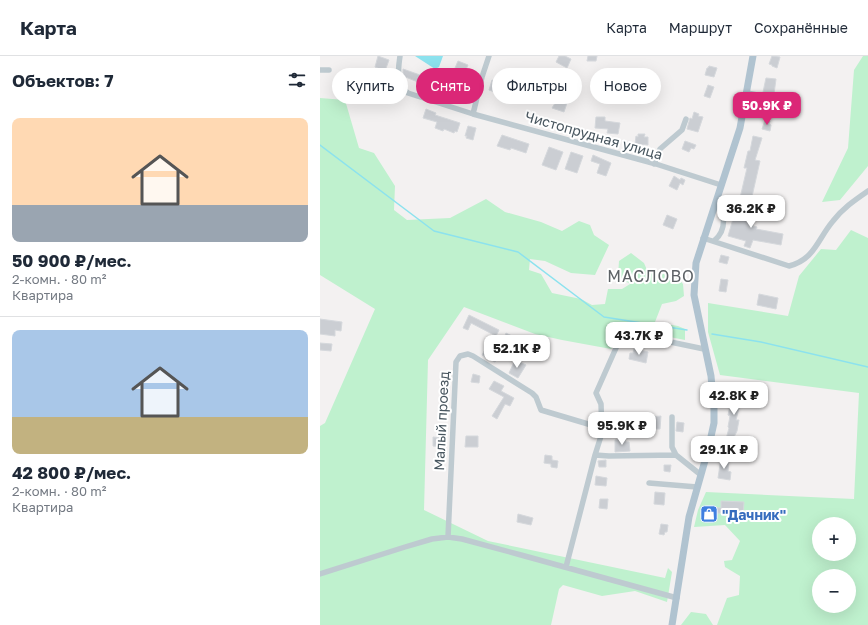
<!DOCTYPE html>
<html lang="ru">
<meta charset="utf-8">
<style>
:root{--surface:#fff;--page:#f2f2f3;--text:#1f2937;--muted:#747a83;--line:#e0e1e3;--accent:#db2777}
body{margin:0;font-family:"Golos Text",sans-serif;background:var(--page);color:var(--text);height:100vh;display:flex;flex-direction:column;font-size:15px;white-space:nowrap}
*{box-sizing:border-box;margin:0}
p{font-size:13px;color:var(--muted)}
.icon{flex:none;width:22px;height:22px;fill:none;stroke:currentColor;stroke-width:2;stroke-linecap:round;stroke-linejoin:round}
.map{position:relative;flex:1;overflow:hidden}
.side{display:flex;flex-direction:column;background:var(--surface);width:320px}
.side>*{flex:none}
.hud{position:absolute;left:12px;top:12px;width:380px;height:36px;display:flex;gap:8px}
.tools{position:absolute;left:492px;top:461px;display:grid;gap:8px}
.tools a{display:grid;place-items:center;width:44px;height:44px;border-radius:50%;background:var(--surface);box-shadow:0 4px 16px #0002;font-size:20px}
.price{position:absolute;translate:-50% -34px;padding:0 9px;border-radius:8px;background:#fff;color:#222;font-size:13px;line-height:26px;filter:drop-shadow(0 1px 2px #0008)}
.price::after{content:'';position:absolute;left:50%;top:24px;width:12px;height:9px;margin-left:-6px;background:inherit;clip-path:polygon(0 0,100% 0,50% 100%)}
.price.active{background:var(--accent);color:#fff}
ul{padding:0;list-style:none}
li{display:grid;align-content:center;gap:8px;height:212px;padding:0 12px}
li+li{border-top:1px solid var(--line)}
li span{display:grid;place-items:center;height:124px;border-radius:8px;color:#555}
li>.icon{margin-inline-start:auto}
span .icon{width:72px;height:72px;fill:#fffc;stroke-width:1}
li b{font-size:17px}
h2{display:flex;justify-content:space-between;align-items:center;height:48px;padding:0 12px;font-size:17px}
.tag{padding:0 14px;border-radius:18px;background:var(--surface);box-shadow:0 4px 16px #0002;font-size:14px;line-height:36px}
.tag.active{background:var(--accent);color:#fff}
header{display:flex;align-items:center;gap:24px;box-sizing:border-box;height:56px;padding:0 20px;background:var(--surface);border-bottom:1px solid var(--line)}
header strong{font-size:19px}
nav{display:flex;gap:22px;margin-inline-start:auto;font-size:14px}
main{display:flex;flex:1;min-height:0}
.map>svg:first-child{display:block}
</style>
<header>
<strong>Карта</strong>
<nav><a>Карта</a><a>Маршрут</a><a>Сохранённые</a></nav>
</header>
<main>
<section class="side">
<h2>Объектов: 7<svg class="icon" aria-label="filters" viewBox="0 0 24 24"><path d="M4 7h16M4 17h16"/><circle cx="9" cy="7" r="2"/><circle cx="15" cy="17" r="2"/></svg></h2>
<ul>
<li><span style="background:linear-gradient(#ffd9b3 70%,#9aa5b1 0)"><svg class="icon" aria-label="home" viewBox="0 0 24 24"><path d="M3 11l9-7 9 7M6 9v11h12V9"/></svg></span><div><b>50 900 ₽/мес.</b><p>2-комн. · 80 m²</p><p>Квартира</p></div></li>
<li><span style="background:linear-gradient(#a9c7e8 70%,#c2b280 0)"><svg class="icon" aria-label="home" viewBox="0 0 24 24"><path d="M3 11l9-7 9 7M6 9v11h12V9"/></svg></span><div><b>42 800 ₽/мес.</b><p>2-комн. · 80 m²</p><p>Квартира</p></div></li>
</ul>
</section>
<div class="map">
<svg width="548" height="569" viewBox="0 0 548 569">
<rect width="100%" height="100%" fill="#f3f1f1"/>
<!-- green -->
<path fill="#bff1ce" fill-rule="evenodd" d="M543 0H548V110L520 144 502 146 528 92 534 14Z
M0 42 25 44 39 92 54 97 75 130 74 154 87 164 130 162 166 143 185 156 221 166 242 175 259 165 270 169 274 179 289 189 275 219 251 217 225 205 210 203 209 214 221 218 232 237 261 243 272 249 285 248 288 233H302L310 228 298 220 299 205 311 197 324 207 327 214 357 221 363 228 364 240 356 245 342 248 335 266 358 270 365 273V284L309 273 291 293 242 284 215 278 144 251 108 304 104 454 168 485 345 522 348 512 352 516 347 546 315 535 282 540 243 529 239 533 231 569H0V370L5 367 55 253 0 219Z
M531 174 548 182V569H397L407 542 419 539 420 520 405 511 404 505 412 504 420 485 405 469 374 471 378 454 386 436 534 443 539 337 400 319 388 276V247L468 260 479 220 501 193 516 194ZM499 468H529V498H499ZM499 520H529V550H499Z
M371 556 386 558 393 569H361Z"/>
<!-- water -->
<path fill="#8ce2ee" d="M95 0H123L119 11 115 13Z"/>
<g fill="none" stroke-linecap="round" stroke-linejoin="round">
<!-- stream -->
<path stroke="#8ce2ee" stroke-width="1.5" d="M0 89 114 175 198 196 284 261 367 274
M392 278 441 286 548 311"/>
</g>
<!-- building -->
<path fill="#cbced3" stroke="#d5d8dc" d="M58 0 69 4 65 15 55 11Z
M239 0H245L251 3 247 12 236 6Z
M268 0H277L276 5H267Z
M452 0 460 1 457 12 452 10V9L449 8Z
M138 5 148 9 145 16 135 12Z
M389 10 397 12 394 21 385 19 387 12H388Z
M83 13 100 19 98 26 83 20Z
M446 22 456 23 454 38 443 36Z
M172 24 180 27 177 37 169 34Z
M190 28 205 33 201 43 187 39Z
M388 29 394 31 390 42 384 40Z
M455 39 464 40 463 47 456 46Z
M237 44 247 47 244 56 232 52Z
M106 53 116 57 115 59 140 67 137 76 135 75 134 77 124 73 123 75 115 72 117 66 103 62Z
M374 56 379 58 378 60 383 61 378 76 367 73 370 62 372 63Z
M276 61H285V65L300 67 298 78 287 77 288 73 275 72Z
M445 64 450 65 449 68 451 69 450 75 442 73Z
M148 70 156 72 153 84 146 82 147 80H145Z
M318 78H325L324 81H328V89L315 88 316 80 318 81Z
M182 79 209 88 206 97 191 92 190 94 177 90Z
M433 80 442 82 435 104 440 105 431 145 420 142 427 112H424L428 95H430Z
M365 85 376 89 374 93 371 92 369 96 362 93Z
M229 91 243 96 236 114 222 109Z
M251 96 263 100 257 117 245 113Z
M273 99 291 107 286 120 277 117 280 108 271 105Z
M354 120 360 124 361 122 365 124 363 129 360 127 357 134 349 130Z
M418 151 427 153V151L437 153 433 170 437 171 436 173 463 178 461 189 433 184 430 192 424 190 426 185 408 180 413 163 415 164Z
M347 159 357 163 353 173 343 169Z
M401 199 409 201 407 208 399 206Z
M401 223 408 224 406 236 399 235Z
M439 238 458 242 456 253 437 249Z
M149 259 179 274 176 280 151 267 148 274 143 272Z
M0 263 22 266 21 275 15 274V280L0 278Z
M186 277 196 282 193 287 184 282Z
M0 287 12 288 11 295 0 294Z
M167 290 180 296 175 306 162 299Z
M314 293 328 296 326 307 309 303 310 297H313Z
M195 304 206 309 198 322 189 317Z
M153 318 160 320 159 327 151 326Z
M174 325 184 330 181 335 194 342 190 350 185 348 177 363 172 360 184 341 169 333Z
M413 328 421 330 418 340 423 341 422 348H420L416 364H419L417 375 414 381H413L412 390 403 389 404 383H406L409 372 408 371 410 360 408 359 410 350 412 351 415 335H411Z
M341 360 340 373H328V368H330L329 361Z
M357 366 364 367 363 376 356 375Z
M146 380H158V391H145Z
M113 381 122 382 121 391 113 390Z
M305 383 306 386H309L310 395 295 396V384Z
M225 399 232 400V404L238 405 237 412 231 411V408L224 407Z
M401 402 409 404 408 415 411 416 410 424 398 422Z
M286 404V411H279L278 405Z
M344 409H351L350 416 344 415Z
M276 420 287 422 286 430 275 429Z
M335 436 345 437 344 449 334 448Z
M280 443H288L287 453 279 452Z
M401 445 424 446 423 458 394 457 393 465H384V451L401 452Z
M198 458 213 462 211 469 197 466Z
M341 468 348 469 347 476H345L344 479 339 478Z"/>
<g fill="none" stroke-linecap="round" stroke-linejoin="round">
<!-- minor -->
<path stroke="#becad0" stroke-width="5.5" d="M80 0C78 13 76 30 88 37L153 58 336 108 401 129
M0 14H9
M127 16 161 27
M427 37 452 42
M153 58 162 21 169 0
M334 108 340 93 362 74 366 63
M383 182 469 210C495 203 497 184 513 165 523 152 535 144 548 135
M394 185C409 173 403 156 398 140
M352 361V391L356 399
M275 399 289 400 356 399 381 419
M329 427 377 431
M128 481 136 306 140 300 148 298 153 300 212 337 216 341 221 354 268 368 282 377
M246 511 275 399 282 377 281 348 276 337 300 283 317 279 384 293
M0 518 85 491 112 483 128 481 142 483 201 499 357 542"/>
<!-- major -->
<path stroke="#b0c3d0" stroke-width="7" d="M352 569 369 461 388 394 394 367V353L391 320 374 239 376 207 420 72 433 0"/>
</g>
<!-- icons -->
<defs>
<symbol id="shop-square" viewBox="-11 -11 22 22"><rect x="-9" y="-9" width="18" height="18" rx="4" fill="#3f7fe0" stroke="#fff"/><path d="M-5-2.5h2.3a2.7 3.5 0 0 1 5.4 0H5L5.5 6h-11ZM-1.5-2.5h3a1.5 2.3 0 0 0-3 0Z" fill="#fff"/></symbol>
</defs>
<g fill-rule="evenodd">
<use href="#shop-square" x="379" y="448" width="20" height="20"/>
</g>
<g text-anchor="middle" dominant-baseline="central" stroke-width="4" stroke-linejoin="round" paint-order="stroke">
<!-- street labels -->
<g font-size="14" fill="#48565f" stroke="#fff">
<text transform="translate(274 79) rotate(16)">Чистопрудная улица</text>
<text transform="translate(121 365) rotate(-87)">Малый проезд</text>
</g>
<!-- shop labels -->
<g font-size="14" font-weight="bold" fill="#366cbe" stroke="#fff" text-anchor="start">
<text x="402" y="458">"Дачник"</text>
</g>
<!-- quarter labels -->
<g font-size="16" letter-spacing="1" fill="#5d6266" stroke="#fff">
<text x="331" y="220">МАСЛОВО</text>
</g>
</g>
</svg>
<div class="tools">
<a>+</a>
<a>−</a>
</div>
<b class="price active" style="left:447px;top:70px">50.9K ₽</b>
<b class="price" style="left:431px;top:173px">36.2K ₽</b>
<b class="price" style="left:319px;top:300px">43.7K ₽</b>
<b class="price" style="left:197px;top:313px">52.1K ₽</b>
<b class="price" style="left:414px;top:360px">42.8K ₽</b>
<b class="price" style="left:302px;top:390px">95.9K ₽</b>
<b class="price" style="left:404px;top:414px">29.1K ₽</b>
<div class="hud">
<a class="tag">Купить</a>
<a class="tag active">Снять</a>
<a class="tag">Фильтры</a>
<a class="tag">Новое</a>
</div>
</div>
</main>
